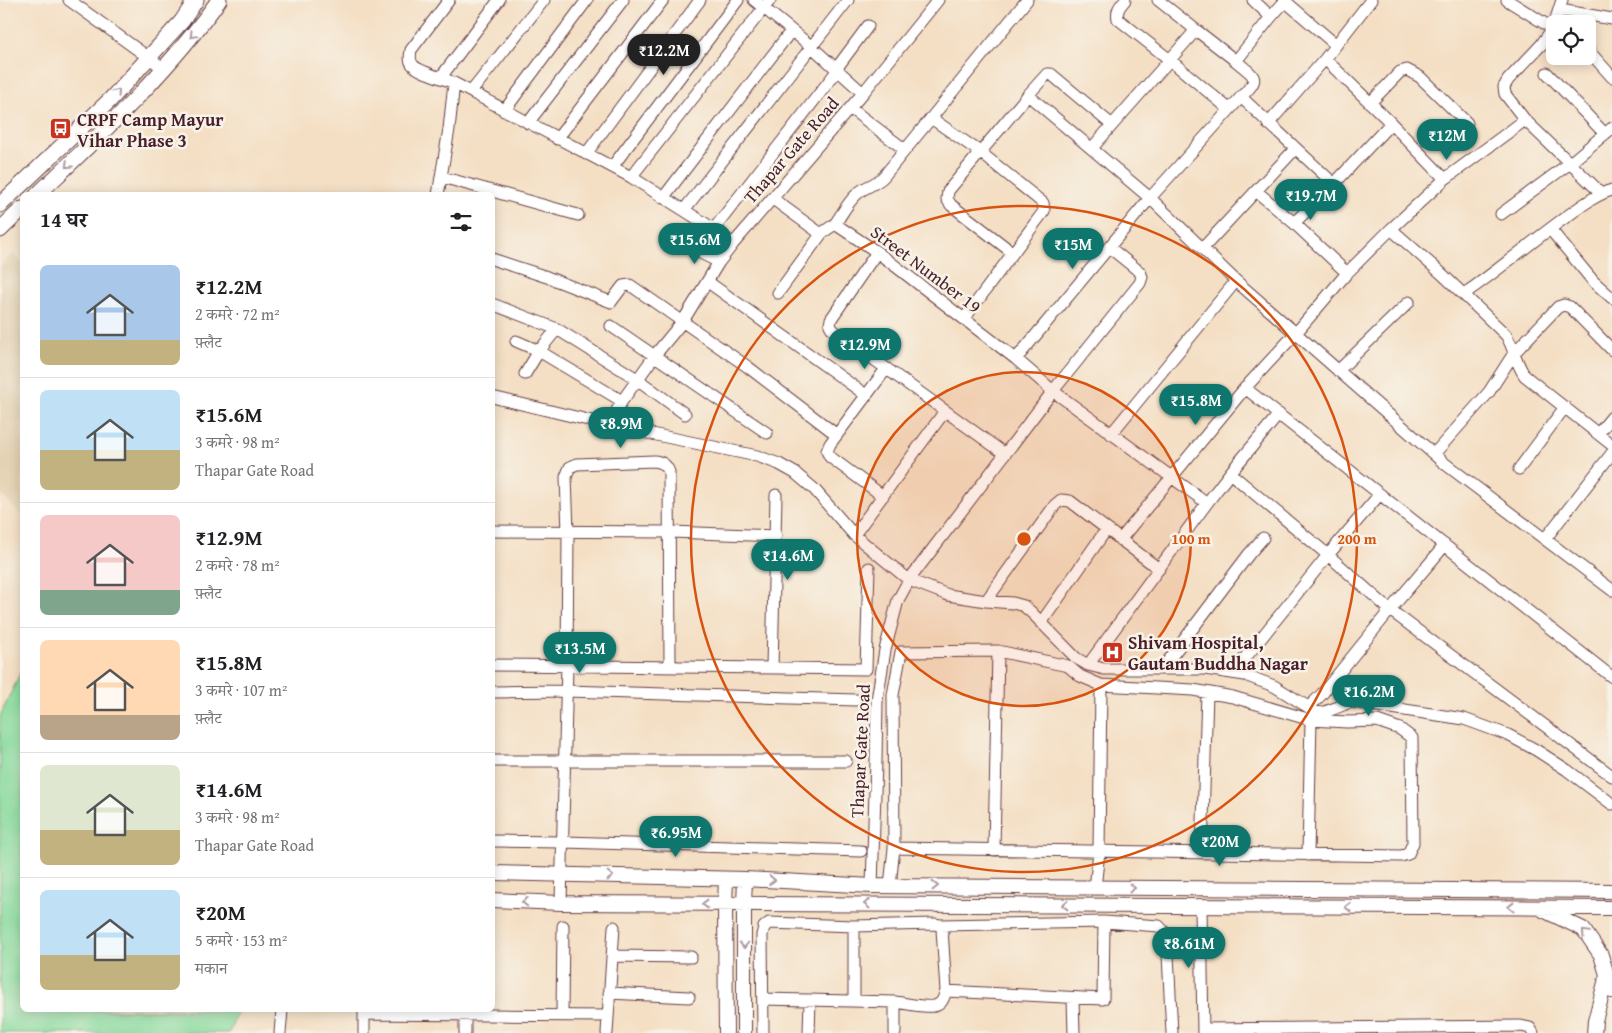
<!DOCTYPE html>
<html lang="hi">
<meta charset="utf-8">
<style>
:root{--surface:#fff;--page:#f2f2f2;--text:#202124;--muted:#757577;--line:#e0e0e0;--accent:#0f766e}
body{margin:0;font-family:"Gentium Book Plus","Noto Serif Devanagari",serif;background:var(--page);color:var(--text);height:100vh;display:flex;flex-direction:column;font-size:19px;white-space:nowrap}
*{box-sizing:border-box;margin:0}
p{font-size:16px;color:var(--muted)}
.icon{flex:none;width:28px;height:28px;fill:none;stroke:currentColor;stroke-width:2;stroke-linecap:round;stroke-linejoin:round}
.map{position:relative;flex:1;overflow:hidden}
.drawer{position:absolute;left:20px;top:192px;width:475px;height:820px;display:flex;flex-direction:column;background:var(--surface);border-radius:8px;box-shadow:0 2px 12px #0003}
.drawer>*{flex:none}
.controls{position:absolute;left:1546px;top:15px;display:grid;gap:10px}
.controls a{display:grid;place-items:center;width:50px;height:50px;border-radius:8px;background:var(--surface);box-shadow:0 2px 12px #0003;font-size:25px}
.price{position:absolute;translate:-50% -42px;padding:0 11px;border-radius:18px;background:var(--accent);color:#fff;font-size:16px;line-height:32px;filter:drop-shadow(0 1px 2px #0008)}
.price::after{content:'';position:absolute;left:50%;top:30px;width:15px;height:11px;margin-left:-8px;background:inherit;clip-path:polygon(0 0,100% 0,50% 100%)}
.price.on{background:#222;color:#fff}
ul{padding:0;list-style:none}
li{display:flex;align-items:center;gap:15px;height:125px;padding:0 20px}
li+li{border-top:1px solid var(--line)}
li span{display:grid;place-items:center;flex:none;width:140px;height:100px;border-radius:8px;color:#555}
li>.icon{margin-inline-start:auto}
span .icon{width:60px;height:60px;fill:#fffc;stroke-width:1}
li b{font-size:21px}
h2{display:flex;justify-content:space-between;align-items:center;height:60px;padding:0 20px;font-size:21px}
.map>svg:first-child{display:block}
</style>
<div class="map">
<svg width="1612" height="1033" viewBox="0 0 1612 1033">
<rect width="100%" height="100%" fill="#f7f3e8"/>
<filter id="ink" filterUnits="userSpaceOnUse"><feTurbulence type="fractalNoise" baseFrequency=".02" numOctaves="2"/><feDisplacementMap in="SourceGraphic" scale="10" xChannelSelector="R" yChannelSelector="G"/><feConvolveMatrix kernelMatrix="1 2 1 2 8 2 1 2 1" color-interpolation-filters="sRGB"/></filter>
<filter id="wash" filterUnits="userSpaceOnUse"><feTurbulence type="fractalNoise" baseFrequency=".0096" numOctaves="4" result="noise"/><feDisplacementMap in="SourceGraphic" scale="20" xChannelSelector="R" yChannelSelector="G"/><feGaussianBlur stdDeviation="1.12" result="paint"/><feColorMatrix in="noise" values="0 0 0 0 0 0 0 0 0 0 0 0 0 0 0 0 0 1.4 0 .05"/><feComposite in="paint" operator="in"/></filter>
<g filter="url(#wash)">
<rect width="100%" height="100%" fill="#f4dfc4"/>
<!-- built -->
<path fill="#e4d2b4" d="M13 253 22 263V516L0 493V267Z"/>
<!-- green -->
<path fill="#86da9c" stroke="#687c64" d="M22 670V1010H238L229 1033H0V716Z"/>
</g>
<g filter="url(#ink)">
<g fill="none" stroke-linecap="round" stroke-linejoin="round">
<defs>
<path id="minor" d="M69 0 163 68
M449 0 411 50C410 56 409 61 413 65 419 72 444 78 454 83L631 177 714 229 733 244
M754 0 812 47 863 93
M1125 0C1120 6 1116 10 1118 19L1170 60 1229 109
M1253 0 1271 17 1286 0
M1507 0 1555 30
M1562 0 1553 28 1541 45 1508 80 1504 87 1505 94 1525 120 1601 193
M1285 1 1336 45
M1560 10 1612 19
M1196 30 1236 61
M1588 50 1612 77
M1325 59 1391 123 1445 179
M836 69 868 26
M1547 73 1605 134
M441 77 499 0
M471 92 544 0
M1028 95 1047 74H1051L1112 125
M1241 97C1261 77 1256 78 1236 61L1271 17
M1370 103 1400 72 1407 70 1420 77 1467 123
M850 108 904 149
M504 111 587 0
M931 118 980 152 1043 203 1044 211 964 319
M528 123 623 0
M1268 124 1325 59 1371 0
M557 139 663 0
M1092 148 1196 30 1158 0
M586 154 700 0
M612 167 738 0
M442 177 578 215
M631 177 770 0
M1256 191 1294 223 1347 273
M438 195 449 129 454 83
M663 198 791 31
M773 199 817 231 822 233 835 224 877 252 1016 359 1053 391 1207 503
M684 210 848 0
M1501 214 1570 163 1612 128
M1294 223 1334 184 1391 123
M835 224C842 214 848 202 857 194 865 186 876 185 884 176L1027 0
M714 229 837 71
M1391 229 1445 179 1525 120
M1550 229 1593 281 1612 298
M682 244 719 262
M1203 248 1295 149
M877 252 831 319 830 325 833 330 1005 454
M1013 253 951 205 947 199 948 191 1028 95 1150 198 1236 281
M492 259 547 277 611 302 623 286 630 285 748 367 837 435
M708 282 866 395
M778 293 822 233
M1464 294C1499 270 1531 242 1566 217 1580 207 1595 195 1612 190
M492 304 557 329 637 379 685 414
M611 326 767 433
M516 341 539 351 622 401
M1016 359 1150 198 1241 97 1334 184
M1338 371 1409 302
M525 374 539 351 557 329
M1245 388 1612 677
M492 397 609 425 757 456 779 464 795 473 814 489 854 535 909 580 948 595 986 601 1013 603 1024 606 1032 613 1076 658 1088 665 1104 669H1205L1245 675 1274 686 1318 713C1330 712 1340 705 1352 702L1464 719 1508 735 1536 750 1567 770 1612 804
M609 425 622 401 655 355 683 321 719 262 733 244 863 93 938 0
M1111 434 1236 281 1444 463 1612 590
M1598 434 1612 417
M1434 454 1489 392 1514 353 1558 307 1564 305 1570 307 1612 350
M1519 469 1565 407
M1230 473 1328 555 1390 610 1612 776
M883 496 830 457 827 451 830 444 886 369
M492 531 671 532 776 536
M854 535 945 411
M1545 539 1612 453
M1120 540 1245 388 1296 333 1347 273 1391 229 1441 273 1506 335C1515 350 1515 362 1525 376L1612 445
M986 601 1055 505 1061 500 1070 501 1159 569
M1041 623 1106 530
M492 665 866 669 869 568
M1088 665 1207 503 1230 473 1279 414
M772 668 776 495
M1162 669 1249 554 1263 538
M1233 673 1328 555 1380 494
M492 692 567 691 856 700
M1309 707 1322 694 1390 610 1445 545
M492 761H846
M492 841 564 842 861 851
M994 850 998 651
M1202 853 1207 693
M1308 855 1311 720
M872 886 876 761 877 700 885 650 898 600 909 580 1053 391 1140 283 1142 277 1140 272 1109 247
M890 886 894 848 893 695 901 652 998 651 1068 666 1080 676 1101 685 1193 690 1233 697 1311 720 1347 722 1377 721 1400 729 1412 738 1413 843 1408 854 1401 856 894 848
M1095 888 1099 852 1101 685
M561 903 567 666 568 532 566 477 570 467 577 464 654 461C662 462 666 464 669 472L670 667
M1201 906 1203 1033
M940 925 1104 922 1159 926 1167 935 1172 1033
M612 956 691 957
M946 991 1103 999 1104 922
M609 993 689 997
M1073 998 1074 1033
M763 999 895 1002
M854 1001V926
M365 1014 608 1016
M562 1015 563 926
M1203 1029 1521 1026 1530 1028 1533 1033
M280 1033 282 1010
M364 1033V1010
M465 1033V1014
M607 1033 614 927
M763 1033 762 935 764 927 769 923 854 926 934 924 940 925 942 929 946 991C944 996 943 1003 937 1005 930 1009 905 1003 895 1002V1033
M809 1033 810 1000"/>
<path id="tertiary" d="M492 873 745 879 872 886 1612 891
M492 900 561 903 1612 908
M1543 910 1583 929 1601 955 1612 991
M726 1033 725 904 726 879
M744 1033V904L745 879
M1594 1033 1595 1021 1607 975"/>
<path id="secondary" d="M37 195C101 134 167 73 219 0
M0 205 110 100 182 21 196 0
M0 230 22 209"/>
</defs>
<!-- minor casing -->
<use href="#minor" stroke="#643c42" stroke-width="13"/>
<!-- tertiary casing -->
<use href="#tertiary" stroke="#643c42" stroke-width="16"/>
<!-- secondary casing -->
<use href="#secondary" stroke="#643c42" stroke-width="17"/>
<!-- minor -->
<use href="#minor" stroke="#fff" stroke-width="11"/>
<!-- tertiary -->
<use href="#tertiary" stroke="#fff" stroke-width="14"/>
<!-- secondary -->
<use href="#secondary" stroke="#fff" stroke-width="15"/>
</g>
<!-- one-way arrows -->
<defs><path id="oneway-chevron" d="M-2-3.5L2.5 0L-2 3.5" fill="none" stroke-width="1.6" stroke-linecap="round" stroke-linejoin="round" transform="scale(1.25)"/></defs>
<g stroke="#ae9aa0">
<use href="#oneway-chevron" transform="translate(193 35) rotate(132)"/>
<use href="#oneway-chevron" transform="translate(117 92) rotate(-48)"/>
<use href="#oneway-chevron" transform="translate(68 165) rotate(136)"/>
<use href="#oneway-chevron" transform="translate(610 876) rotate(1)"/>
<use href="#oneway-chevron" transform="translate(772 880) rotate(3)"/>
<use href="#oneway-chevron" transform="translate(935 886)"/>
<use href="#oneway-chevron" transform="translate(1132 888)"/>
<use href="#oneway-chevron" transform="translate(525 902) rotate(-178)"/>
<use href="#oneway-chevron" transform="translate(705 904) rotate(-180)"/>
<use href="#oneway-chevron" transform="translate(867 904) rotate(-180)"/>
<use href="#oneway-chevron" transform="translate(1065 905) rotate(-180)"/>
<use href="#oneway-chevron" transform="translate(1348 907) rotate(-180)"/>
<use href="#oneway-chevron" transform="translate(1511 907) rotate(-180)"/>
<use href="#oneway-chevron" transform="translate(1585 933) rotate(-133)"/>
<use href="#oneway-chevron" transform="translate(744 945) rotate(90)"/>
</g>
</g>
<!-- distance rings -->
<circle cx="1024" cy="539" r="167" fill="#d8530f" fill-opacity=".12"/>
<g fill="none" stroke="#d8530f" stroke-width="2.5">
<circle cx="1024" cy="539" r="167"/>
<circle cx="1024" cy="539" r="333"/>
</g>
<!-- icons -->
<defs>
<symbol id="bus-square" viewBox="-11 -11 22 22"><rect x="-9" y="-9" width="18" height="18" rx="4" fill="#c8321e" stroke="#f7f3e8"/><path d="M-5-6H5V4H4V6H2V4H-2V6H-4V4H-5ZM-3.5-4V0h7V-4ZM-3.5 1.2v1.5H-2V1.2ZM2 1.2v1.5H3.5V1.2Z" fill="#fff"/></symbol>
<symbol id="hospital-square" viewBox="-11 -11 22 22"><rect x="-9" y="-9" width="18" height="18" rx="4" fill="#c8321e" stroke="#f7f3e8"/><path d="M-5-5h3v3.5h4V-5h3V5h-3V1.5h-4V5h-3Z" fill="#fff"/></symbol>
</defs>
<g fill-rule="evenodd">
<use href="#bus-square" x="48" y="116" width="25" height="25"/>
<use href="#hospital-square" x="1100" y="640" width="25" height="25"/>
</g>
<g text-anchor="middle" dominant-baseline="central" stroke-width="5" stroke-linejoin="round" paint-order="stroke">
<!-- poi labels -->
<g font-size="18" font-weight="bold" fill="#4a1f2b" stroke="#f7f3e8" text-anchor="start">
<text x="77" y="119">CRPF Camp Mayur<tspan x="77" dy="21">Vihar Phase 3</tspan></text>
<text x="1128" y="642">Shivam Hospital,<tspan x="1128" dy="21">Gautam Buddha Nagar</tspan></text>
</g>
<!-- street labels -->
<g font-size="18" fill="#4a1f2b" stroke="#f7f3e8">
<text transform="translate(791 150) rotate(-49)">Thapar Gate Road</text>
<text transform="translate(926 269) rotate(37)">Street Number 19</text>
<text transform="translate(860 751) rotate(-87)">Thapar Gate Road</text>
</g>
</g>
<circle cx="1024" cy="539" r="8" fill="#d8530f" stroke="#f7f3e8" stroke-width="2.5"/>
<g font-size="15" text-anchor="middle" font-weight="bold" fill="#d8530f" stroke="#f7f3e8" stroke-width="5" stroke-linejoin="round" paint-order="stroke">
<text x="1191" y="544">100 m</text>
<text x="1357" y="544">200 m</text>
</g>
</svg>
<div class="controls">
<a><svg class="icon" aria-label="locate" viewBox="0 0 24 24"><circle cx="12" cy="12" r="6"/><path d="M12 2v4M12 18v4M2 12h4M18 12h4"/></svg></a>
</div>
<b class="price on" style="left:664px;top:76px">₹12.2M</b>
<b class="price" style="left:1447px;top:161px">₹12M</b>
<b class="price" style="left:1311px;top:221px">₹19.7M</b>
<b class="price" style="left:695px;top:265px">₹15.6M</b>
<b class="price" style="left:1073px;top:270px">₹15M</b>
<b class="price" style="left:865px;top:370px">₹12.9M</b>
<b class="price" style="left:1196px;top:426px">₹15.8M</b>
<b class="price" style="left:621px;top:449px">₹8.9M</b>
<b class="price" style="left:788px;top:581px">₹14.6M</b>
<b class="price" style="left:580px;top:674px">₹13.5M</b>
<b class="price" style="left:1369px;top:717px">₹16.2M</b>
<b class="price" style="left:676px;top:858px">₹6.95M</b>
<b class="price" style="left:1220px;top:867px">₹20M</b>
<b class="price" style="left:1189px;top:969px">₹8.61M</b>
<section class="drawer">
<h2>14 घर<svg class="icon" aria-label="filters" viewBox="0 0 24 24"><path d="M4 7h16M4 17h16"/><circle cx="9" cy="7" r="2"/><circle cx="15" cy="17" r="2"/></svg></h2>
<ul>
<li><span style="background:linear-gradient(#a9c7e8 75%,#c2b280 0)"><svg class="icon" aria-label="home" viewBox="0 0 24 24"><path d="M3 11l9-7 9 7M6 9v11h12V9"/></svg></span><div><b>₹12.2M</b><p>2 कमरे · 72 m²</p><p>फ़्लैट</p></div></li>
<li><span style="background:linear-gradient(#bfe0f5 60%,#c2b280 0)"><svg class="icon" aria-label="home" viewBox="0 0 24 24"><path d="M3 11l9-7 9 7M6 9v11h12V9"/></svg></span><div><b>₹15.6M</b><p>3 कमरे · 98 m²</p><p>Thapar Gate Road</p></div></li>
<li><span style="background:linear-gradient(#f6c9c9 75%,#7fa58c 0)"><svg class="icon" aria-label="home" viewBox="0 0 24 24"><path d="M3 11l9-7 9 7M6 9v11h12V9"/></svg></span><div><b>₹12.9M</b><p>2 कमरे · 78 m²</p><p>फ़्लैट</p></div></li>
<li><span style="background:linear-gradient(#ffd9b3 75%,#b9a48a 0)"><svg class="icon" aria-label="home" viewBox="0 0 24 24"><path d="M3 11l9-7 9 7M6 9v11h12V9"/></svg></span><div><b>₹15.8M</b><p>3 कमरे · 107 m²</p><p>फ़्लैट</p></div></li>
<li><span style="background:linear-gradient(#dfe7d0 65%,#c2b280 0)"><svg class="icon" aria-label="home" viewBox="0 0 24 24"><path d="M3 11l9-7 9 7M6 9v11h12V9"/></svg></span><div><b>₹14.6M</b><p>3 कमरे · 98 m²</p><p>Thapar Gate Road</p></div></li>
<li><span style="background:linear-gradient(#bfe0f5 65%,#c2b280 0)"><svg class="icon" aria-label="home" viewBox="0 0 24 24"><path d="M3 11l9-7 9 7M6 9v11h12V9"/></svg></span><div><b>₹20M</b><p>5 कमरे · 153 m²</p><p>मकान</p></div></li>
</ul>
</section>
</div>
